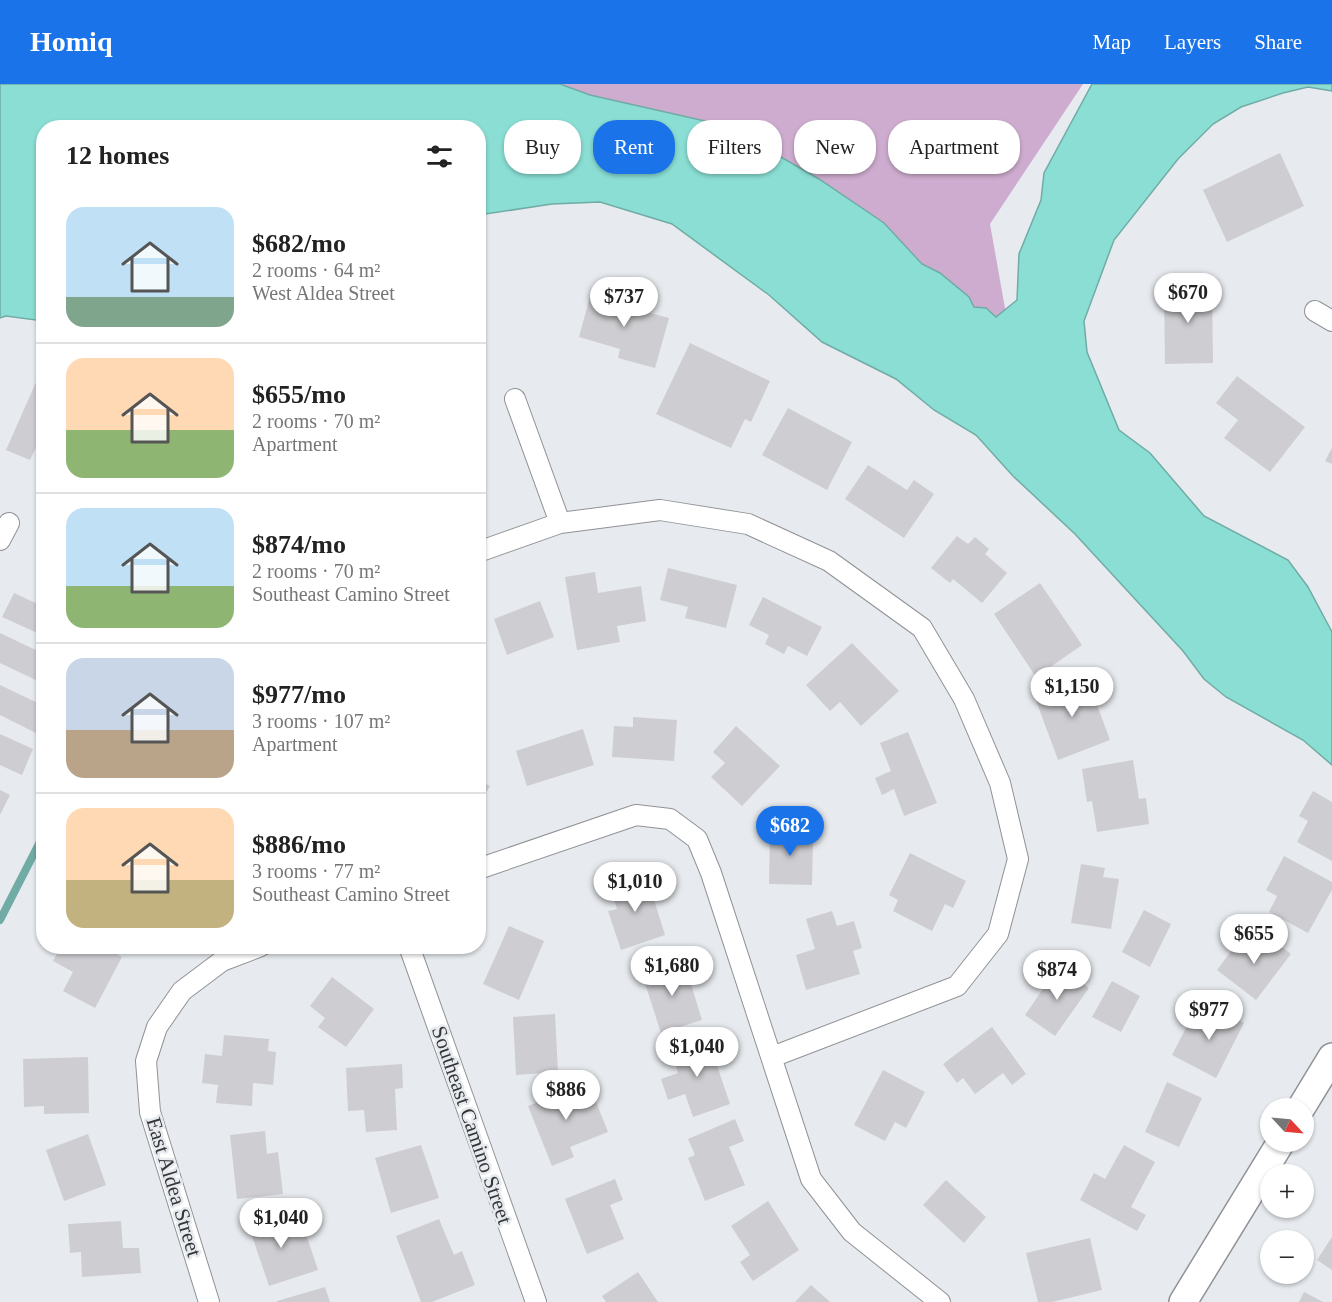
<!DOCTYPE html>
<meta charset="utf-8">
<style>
:root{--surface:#fff;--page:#f2f2f2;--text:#222;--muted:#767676;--line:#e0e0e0;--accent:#1a73e8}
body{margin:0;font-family:Georgia,serif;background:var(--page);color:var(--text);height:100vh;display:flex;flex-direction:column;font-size:22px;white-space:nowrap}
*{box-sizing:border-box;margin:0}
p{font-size:20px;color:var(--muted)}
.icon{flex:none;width:33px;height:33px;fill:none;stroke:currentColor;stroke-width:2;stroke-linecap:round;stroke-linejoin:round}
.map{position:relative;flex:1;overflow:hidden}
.drawer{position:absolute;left:36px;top:36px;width:450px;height:834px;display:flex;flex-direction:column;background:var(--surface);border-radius:24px;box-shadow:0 2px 4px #0004}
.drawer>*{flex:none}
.banner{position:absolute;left:504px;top:36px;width:570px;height:54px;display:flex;gap:12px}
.needle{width:39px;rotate:116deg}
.tools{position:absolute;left:1260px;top:1014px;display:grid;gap:12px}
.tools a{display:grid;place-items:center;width:54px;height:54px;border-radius:50%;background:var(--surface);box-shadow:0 2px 4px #0004;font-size:30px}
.price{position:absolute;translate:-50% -51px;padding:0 14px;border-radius:21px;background:#fff;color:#222;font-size:20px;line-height:39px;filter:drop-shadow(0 2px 3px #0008)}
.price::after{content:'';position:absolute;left:50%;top:36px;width:18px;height:14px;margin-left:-9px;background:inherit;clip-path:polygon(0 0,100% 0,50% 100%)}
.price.selected{background:var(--accent);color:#fff}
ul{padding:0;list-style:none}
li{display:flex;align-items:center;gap:18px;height:150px;padding:0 30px}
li+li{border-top:2px solid var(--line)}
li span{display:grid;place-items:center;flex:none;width:168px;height:120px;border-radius:18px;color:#555}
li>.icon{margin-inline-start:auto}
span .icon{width:72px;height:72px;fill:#fffc;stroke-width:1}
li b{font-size:26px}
h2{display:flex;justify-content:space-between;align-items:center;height:72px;padding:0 30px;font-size:26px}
.tag{padding:0 21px;border-radius:24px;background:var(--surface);box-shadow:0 2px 4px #0004;font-size:21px;line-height:54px}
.tag.selected{background:var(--accent);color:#fff}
header{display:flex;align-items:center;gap:36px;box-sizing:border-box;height:84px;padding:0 30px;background:var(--accent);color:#fff}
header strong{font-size:28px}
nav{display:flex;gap:33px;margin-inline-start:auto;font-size:21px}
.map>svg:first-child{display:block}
</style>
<header>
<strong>Homiq</strong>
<nav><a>Map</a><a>Layers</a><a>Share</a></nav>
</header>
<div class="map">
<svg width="1332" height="1218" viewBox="0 0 1332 1218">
<rect width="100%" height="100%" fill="#e7eaee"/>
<!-- green -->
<path fill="#ceaccf" d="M511 0H1083L990 140 1013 269Z"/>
<!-- water -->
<path fill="#8aded4" stroke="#70aca5" stroke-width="1.5" d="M0 0H560L590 11 727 42 819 95 884 139 922 180 940 189 969 213 974 223 986 224 996 233 1017 216 1019 170 1041 116 1044 89 1092 0H1332V7L1308 3 1283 9 1241 23 1213 40 1178 75 1114 156 1084 237 1087 268 1119 346 1150 369 1204 432 1288 476 1308 503 1332 548V681L1303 656 1226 613 1204 595 1183 567 1075 450 1013 392 976 351 934 326 896 295 822 258 769 211 672 140 600 118 552 120 479 131 478 44H44L43 237 6 232 0 234Z"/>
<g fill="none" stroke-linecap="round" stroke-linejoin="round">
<!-- stream -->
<path stroke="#70aca5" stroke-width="8" d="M0 836 44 750"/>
</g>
<!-- building -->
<path fill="#ceced2" d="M1280 69 1304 122 1227 158 1203 106Z
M1212 201 1213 279 1165 280 1164 202Z
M592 205 644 220 642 227 669 234 655 284 618 274 620 265 579 253Z
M690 259 770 297 751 338 745 335 731 364 656 330Z
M41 287 44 288V347L30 376 6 366Z
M1237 292 1305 343 1270 388 1224 354 1238 336 1216 319Z
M788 324 852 358 827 406 762 371Z
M1332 364V380L1325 377Z
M868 381 907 406 914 396 934 410 904 454 845 415Z
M957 452 968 460 975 453 989 465 985 470 1007 489 982 519 953 495 950 499 931 484Z
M668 484 737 501 726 544 685 534 688 523 660 516Z
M595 488 598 509 641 502 646 537 617 542 620 558 577 566 565 493Z
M1040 499 1082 561 1036 593 994 530Z
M14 509 44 523V552L2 533Z
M763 513 822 543 807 572 788 562 784 570 765 560 769 551 749 541Z
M540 517 554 553 507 571 494 535Z
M0 549 44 570V600L0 579Z
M852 559 899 607 861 642 840 618 830 627 806 601Z
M1086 591 1110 656 1058 676 1034 611Z
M0 601 44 622V644L40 651 0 631Z
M633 633 677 636 674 677 612 673 614 642 633 643Z
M736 642 780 682 742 722 711 693 725 679 713 668Z
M583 645 594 681 527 702 516 667Z
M908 648 937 719 904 732 894 705 882 711 875 694 891 687 880 659Z
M0 650 33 665 22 691 0 681Z
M1133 676 1139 715 1146 714 1149 740 1097 748 1092 717 1087 718 1082 685Z
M478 696 490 702 478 722Z
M0 706 10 711 0 731Z
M1313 707 1332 718V777L1297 758 1308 737 1299 732Z
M770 743H801L800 754 813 755 812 801 769 800Z
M910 769 966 797 953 824 945 820 932 847 893 827 898 816 889 811Z
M1284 772 1332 798V806L1308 849 1269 828 1277 812 1266 806Z
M1081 780 1105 784 1103 793 1119 795 1111 845 1071 839Z
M646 790 665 851 621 866 608 827 617 825 610 802Z
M1144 826 1171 840 1150 883 1122 868Z
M832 827 837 842 854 837 862 864 853 867 860 890 806 906 796 871 815 865 806 835Z
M509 842 544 857 519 916 483 900Z
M1263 848 1291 870 1256 916 1217 886 1238 858 1250 867Z
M61 862H103L122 873 95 924 63 907 73 888 53 877Z
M684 877 702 936 661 949 642 890Z
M1059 882 1089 904 1055 952 1025 931Z
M332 893 374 925 346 963 318 943 325 934 310 922Z
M1112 897 1140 912 1121 948 1092 933Z
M1210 921 1244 939 1216 994 1172 971 1189 938 1198 944Z
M555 930 558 988 516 991 513 933Z
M992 943 1026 990 1012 1001 1003 989 975 1010 963 994 957 999 943 980Z
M224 951 269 955 268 967 276 968 273 1001 253 999 252 1022 216 1019 218 1001 202 999 205 970 222 972Z
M707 952 730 1020 693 1033 685 1010 668 1016 661 995 678 989 670 965Z
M88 973 89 1029 44 1030V1022L24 1023 23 975Z
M402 980 403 1004 395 1005 397 1046 366 1048 364 1026 348 1027 346 984Z
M883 986 925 1008 906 1044 895 1038 885 1057 854 1041Z
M1167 998 1202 1014 1179 1063 1145 1048Z
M554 999 559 1012 589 1000 608 1048 570 1063 574 1073 552 1082 528 1022 543 1016 539 1005Z
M735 1035 744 1057 729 1063 745 1101 705 1117 688 1074 695 1071 688 1055Z
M265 1047 267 1070 278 1068 283 1110 237 1115 230 1051Z
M88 1050 106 1101 64 1117 46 1066Z
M421 1061 439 1114 391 1129 375 1074Z
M1124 1061 1155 1078 1131 1123 1146 1131 1137 1147 1080 1116 1094 1089 1105 1095Z
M615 1095 623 1116 610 1121 624 1155 587 1170 565 1115Z
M946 1096 986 1133 964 1159 923 1121Z
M768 1117 799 1166 753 1197 740 1178 750 1171 731 1142Z
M283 1125 292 1154 306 1150 318 1186 269 1202 247 1137Z
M439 1135 454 1171 462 1167 475 1201 432 1218H421L396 1152Z
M121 1137 123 1164H139L141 1189 82 1193 81 1168 70 1169 68 1140Z
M1332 1153V1186L1317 1176Z
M1090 1154 1102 1206 1052 1218H1038L1026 1169Z
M638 1188 658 1218H606L602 1212Z
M811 1201 830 1218H795Z
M325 1203 330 1218H277V1217Z
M1304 1208 1323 1218H1299Z"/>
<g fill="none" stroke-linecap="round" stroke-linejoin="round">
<defs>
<path id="street" d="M1315 227 1332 237
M515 315 560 439
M0 456 9 439
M478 468 560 439 660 426 748 440 829 477 922 544 964 615 1000 699 1018 775 998 850 957 902 772 973
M478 785 636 731 670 735 697 755 711 789 811 1095 852 1148 940 1218
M409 862 536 1218
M209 1218 150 1028 146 977 157 943 182 907 222 877 261 862"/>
<path id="secondary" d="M1301 1024 1332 973
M1183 1218 1281 1058"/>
</defs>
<!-- street casing -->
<use href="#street" stroke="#909296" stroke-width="22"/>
<!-- secondary casing -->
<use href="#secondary" stroke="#909296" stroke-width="30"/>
<!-- street -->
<use href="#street" stroke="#fff" stroke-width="20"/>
<!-- secondary -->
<use href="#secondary" stroke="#fff" stroke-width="27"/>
</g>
<g text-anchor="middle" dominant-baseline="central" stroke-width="5" stroke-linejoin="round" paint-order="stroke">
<!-- street labels -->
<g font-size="21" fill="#353638" stroke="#e7eaee">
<text transform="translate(472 1041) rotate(71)">Southeast Camino Street</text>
<text transform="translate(174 1103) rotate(73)">East Aldea Street</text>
</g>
</g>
</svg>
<div class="tools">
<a><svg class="needle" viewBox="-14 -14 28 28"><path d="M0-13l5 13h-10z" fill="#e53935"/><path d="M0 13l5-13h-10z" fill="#767676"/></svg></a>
<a>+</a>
<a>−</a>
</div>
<b class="price" style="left:1188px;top:240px">$670</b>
<b class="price" style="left:624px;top:244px">$737</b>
<b class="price" style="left:1072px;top:634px">$1,150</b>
<b class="price selected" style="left:790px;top:773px">$682</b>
<b class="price" style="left:635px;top:829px">$1,010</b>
<b class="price" style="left:1254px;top:881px">$655</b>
<b class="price" style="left:672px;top:913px">$1,680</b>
<b class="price" style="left:1057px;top:917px">$874</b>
<b class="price" style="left:1209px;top:957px">$977</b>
<b class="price" style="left:697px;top:994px">$1,040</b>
<b class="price" style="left:566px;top:1037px">$886</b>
<b class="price" style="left:281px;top:1165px">$1,040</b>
<div class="banner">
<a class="tag">Buy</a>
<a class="tag selected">Rent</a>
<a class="tag">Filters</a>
<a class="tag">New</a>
<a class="tag">Apartment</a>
</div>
<section class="drawer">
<h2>12 homes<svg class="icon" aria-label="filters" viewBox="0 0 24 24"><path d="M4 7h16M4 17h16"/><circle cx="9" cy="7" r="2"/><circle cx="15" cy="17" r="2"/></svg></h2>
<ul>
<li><span style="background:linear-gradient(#bfe0f5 75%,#7fa58c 0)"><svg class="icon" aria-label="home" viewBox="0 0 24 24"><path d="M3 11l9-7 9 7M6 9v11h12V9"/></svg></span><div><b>$682/mo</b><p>2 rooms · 64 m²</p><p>West Aldea Street</p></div></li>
<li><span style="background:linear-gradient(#ffd9b3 60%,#8fb573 0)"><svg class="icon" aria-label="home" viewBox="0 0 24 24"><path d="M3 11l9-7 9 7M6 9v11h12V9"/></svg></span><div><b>$655/mo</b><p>2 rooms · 70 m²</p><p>Apartment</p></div></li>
<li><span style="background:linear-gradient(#bfe0f5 65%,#8fb573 0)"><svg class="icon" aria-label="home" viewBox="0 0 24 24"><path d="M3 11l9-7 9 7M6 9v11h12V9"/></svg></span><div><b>$874/mo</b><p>2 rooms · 70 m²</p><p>Southeast Camino Street</p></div></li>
<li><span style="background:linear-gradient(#c9d6e8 60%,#b9a48a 0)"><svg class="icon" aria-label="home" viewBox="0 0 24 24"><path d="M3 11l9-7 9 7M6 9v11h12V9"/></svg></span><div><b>$977/mo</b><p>3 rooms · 107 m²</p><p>Apartment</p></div></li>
<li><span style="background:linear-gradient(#ffd9b3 60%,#c2b280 0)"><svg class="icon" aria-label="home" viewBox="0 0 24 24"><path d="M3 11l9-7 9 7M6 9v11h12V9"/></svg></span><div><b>$886/mo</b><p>3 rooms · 77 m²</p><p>Southeast Camino Street</p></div></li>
</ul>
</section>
</div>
